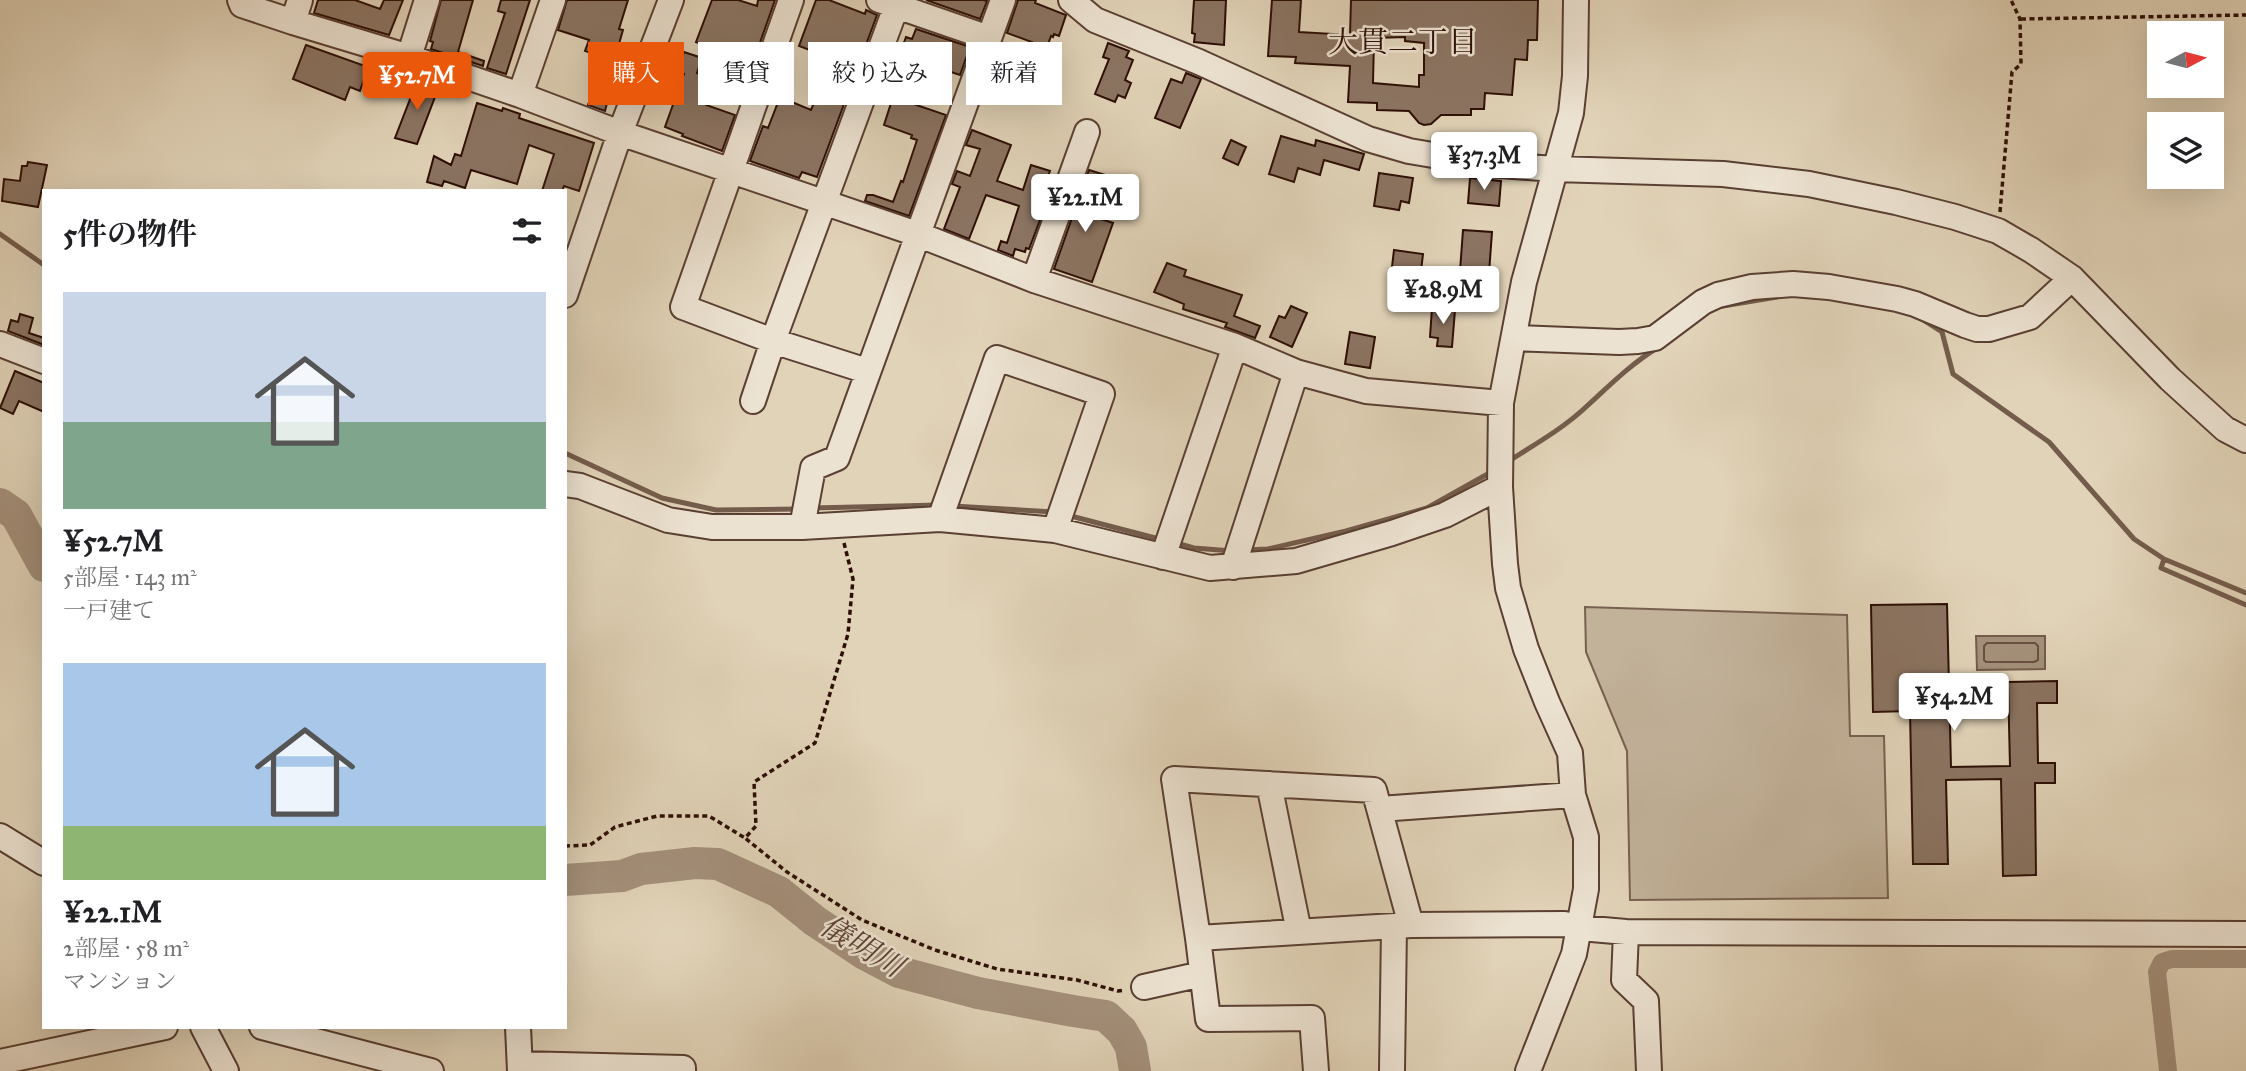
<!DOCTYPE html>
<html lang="ja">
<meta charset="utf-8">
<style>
:root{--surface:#fff;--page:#f6f6f6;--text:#202124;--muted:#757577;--accent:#ea580c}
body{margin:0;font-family:"IM FELL Great Primer","Noto Serif JP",serif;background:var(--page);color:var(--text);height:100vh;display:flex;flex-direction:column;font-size:26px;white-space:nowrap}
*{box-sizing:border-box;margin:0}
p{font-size:23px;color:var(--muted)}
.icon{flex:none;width:38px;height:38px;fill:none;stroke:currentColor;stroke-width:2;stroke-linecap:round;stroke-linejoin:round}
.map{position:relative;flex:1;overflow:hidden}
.drawer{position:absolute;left:42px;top:189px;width:525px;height:840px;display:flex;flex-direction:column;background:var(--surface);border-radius:0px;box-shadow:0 7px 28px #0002}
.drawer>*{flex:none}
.top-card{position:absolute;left:588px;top:42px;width:665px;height:63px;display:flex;gap:14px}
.needle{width:46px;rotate:83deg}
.tools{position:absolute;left:2147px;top:21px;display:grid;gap:14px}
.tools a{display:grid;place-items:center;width:77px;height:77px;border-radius:0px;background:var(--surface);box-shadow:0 7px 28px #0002;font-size:35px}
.price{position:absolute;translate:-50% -60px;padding:0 16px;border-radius:7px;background:#fff;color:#222;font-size:23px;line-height:46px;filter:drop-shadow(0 2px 4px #0008)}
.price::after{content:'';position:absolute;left:50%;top:42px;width:21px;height:16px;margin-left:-10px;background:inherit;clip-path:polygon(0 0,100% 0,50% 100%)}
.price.current{background:var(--accent);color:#fff}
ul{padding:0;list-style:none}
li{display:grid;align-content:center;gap:14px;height:371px;padding:0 21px}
li span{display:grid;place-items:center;height:217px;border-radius:0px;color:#555}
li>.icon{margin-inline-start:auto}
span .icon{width:126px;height:126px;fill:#fffc;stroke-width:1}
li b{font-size:30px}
h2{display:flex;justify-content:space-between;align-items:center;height:84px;padding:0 21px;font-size:30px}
.tag{padding:0 24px;border-radius:0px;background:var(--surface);box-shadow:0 7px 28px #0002;font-size:24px;line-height:63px}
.tag.current{background:var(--accent);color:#fff}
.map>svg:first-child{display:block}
</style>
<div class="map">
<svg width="2246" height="1071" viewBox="0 0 2246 1071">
<rect width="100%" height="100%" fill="#e1d3b8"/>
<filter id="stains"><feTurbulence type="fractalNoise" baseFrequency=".00286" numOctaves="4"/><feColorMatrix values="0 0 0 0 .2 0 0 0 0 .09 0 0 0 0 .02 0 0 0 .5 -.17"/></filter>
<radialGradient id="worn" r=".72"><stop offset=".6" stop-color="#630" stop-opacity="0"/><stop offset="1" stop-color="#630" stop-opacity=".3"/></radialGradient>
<!-- green -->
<path fill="#c2b29a" stroke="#786050" stroke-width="2" d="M1585 607 1847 615 1850 736H1884L1888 898 1630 900 1627 751 1586 652Z"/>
<!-- water -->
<path fill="#a4907b" stroke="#745c4c" stroke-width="2" d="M1976 636H2045V669L1977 670Z"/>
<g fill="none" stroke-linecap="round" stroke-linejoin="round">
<!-- shore -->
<path stroke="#684f40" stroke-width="2" d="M1987 643H2035L2038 646V660L2034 662H1986L1984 660V646Z"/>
<!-- stream -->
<path stroke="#745c4c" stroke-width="5" d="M0 234 44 265
M1717 307 1777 297
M1920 318 1942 332 1953 374 2049 442 2134 539 2164 559 2161 568 2246 605
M565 453 662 498 716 510 799 509
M1507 462C1534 445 1564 428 1587 406 1610 385 1631 364 1657 348
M953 506 1054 512
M813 508 939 505
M1067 515 1163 540
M1176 543 1194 548 1232 551
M1245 550 1268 549 1346 531 1427 508 1493 471
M2164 559 2246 593"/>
<!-- canal -->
<path stroke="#a4907b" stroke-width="18" d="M2168 1071 2157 972 2162 962 2172 959H2246"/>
<!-- river -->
<path stroke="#a4907b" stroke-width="32" d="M0 504 16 515 44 566
M565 880 622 876 641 869 695 863 718 864 779 892 815 921 863 953 899 972 978 993 1073 1011 1106 1016 1122 1031 1131 1047 1135 1071"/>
</g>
<!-- building -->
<path fill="#8b7462" stroke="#2d0e05" stroke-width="2" fill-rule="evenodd" d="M318 0H355L380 9 384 0H403L389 35 314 13Z
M441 0H473L458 52 484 61 483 66 431 49 433 42 430 41Z
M501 0H530L506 74 487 68 505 13 498 11Z
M567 0H628L619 29 623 30 614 61 585 51 589 40 558 30Z
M712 0H738L757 6 758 0H775L755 57 751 56 750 59 696 42Z
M816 0H829L865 14 866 10 877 15 817 177 802 172 799 178 750 161 763 126 768 128 780 97 811 110 815 100 820 101 821 98 832 103 842 74 833 71 836 60 799 46Z
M926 0H983L987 1 980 19Z
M1018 0H1036L1035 3 1066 15 1059 36 1054 34 1053 37 1051 36 1030 95 1012 89 1018 72 1021 74 1032 42 1007 33Z
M1194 0H1226L1224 45 1194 42 1195 34 1192 33Z
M1272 0H1301L1299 32 1350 35 1351 0H1538L1537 40H1528L1527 60 1515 59 1512 95 1485 93 1484 109H1471V115H1441L1431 124 1424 125 1419 123 1409 111 1377 110V103L1348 102 1350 66 1295 63 1296 57 1268 56ZM1405 37V41L1424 43V75H1419V87L1373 83 1374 38Z
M916 29 970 47 960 75 918 61 905 96 882 87 896 50 901 51 906 37 912 39Z
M1108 43 1129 51 1126 57 1133 60 1125 80 1131 83 1125 98 1118 95 1115 102 1095 94 1109 59 1103 57Z
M306 45 368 67 360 91 350 87 345 100 293 79Z
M684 52 702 58 697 73 710 77 706 88 711 90 706 105 735 115 722 151 682 136 683 134 665 127 684 74 678 72Z
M1186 73 1201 79 1180 128 1155 118 1171 79 1182 83Z
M414 79 438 89 417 144 395 138 412 94 409 93Z
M596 84 610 91 605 111 588 105Z
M893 97 946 115 909 216 865 201 867 195H873L893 202 901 181 903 182 917 140 911 138 912 135 884 125Z
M477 103 502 111 503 108 520 114 519 118 594 143 579 191 564 186 562 191H542L554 154 529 145 517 184 471 170 465 188 444 181 442 186 427 182 434 156 451 165 455 154 461 156Z
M972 130 1011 145 997 181 1023 190 1031 165 1050 171 1046 181 1051 183 1040 220 1029 249 1026 248 1025 252 1015 249 1013 256 998 250 1001 241 1007 243 1019 206 986 195 969 239 944 229 960 187 952 184 957 171 970 176 980 149 966 145Z
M1281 136 1315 146 1316 140 1364 154 1359 170 1324 160 1320 175 1298 168 1294 182 1269 174Z
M1231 140 1246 147 1238 165 1223 158Z
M28 162 47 165 38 207 2 201 4 179 20 181 22 166H27Z
M1089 170 1105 175 1092 216 1113 223 1092 282 1054 269Z
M1379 173 1413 178 1409 203 1401 201 1399 210 1374 206Z
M1470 178 1501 181 1499 206 1468 203Z
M1463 230 1492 232 1489 273 1460 271Z
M1394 250 1423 254 1421 271 1392 267Z
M1167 263 1186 270 1184 276 1242 295 1234 316 1260 326 1255 338 1225 327 1227 323 1183 309 1184 304 1154 292Z
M1291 306 1307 313 1292 347 1270 337 1279 316 1285 318Z
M1432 308 1455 310 1452 347 1437 346 1438 338 1430 337Z
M20 314 33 318 29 333 44 338V345L8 331 11 320 18 322Z
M1350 332 1375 337 1370 368 1345 364Z
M15 371 44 383V412L19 401 13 414 0 408Z
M1947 604 1951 767 2010 766 2008 682 2057 681V703H2037L2038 763H2055V783H2035L2036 875 2003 876 2001 779 1946 780 1948 864H1913L1910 711 1873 712 1871 605Z"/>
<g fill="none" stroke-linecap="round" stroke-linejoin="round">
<defs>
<path id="minor" d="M240 0 242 5 293 22 300 0
M791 0 683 307 773 341 867 371
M879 0 989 38
M1071 0 1095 20 1199 62 1368 139 1409 151 1486 164 1555 169 1723 174 1809 184 1896 202 1955 217 1998 231 2031 250 2072 278 2170 379 2225 429 2246 440
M293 22 409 57 520 95 620 133 917 234 1034 280 1235 346 1296 372 1366 391 1501 403
M409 57 427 0
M520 95 553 0
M1034 280 1087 132
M565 295 620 133 671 0
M1514 338 1619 342 1638 341 1655 338 1703 302 1718 295 1752 287 1793 284 1829 287 1897 299 1915 304 1965 325 1977 329H1989L2030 317 2072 278
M0 344 44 361
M753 401 773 341 896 7
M565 484 580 486 668 520 712 527H802L940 519 1055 530 1210 568 1296 561 1392 533 1445 515 1500 487
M940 519 997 358 1102 394 1055 530
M802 527 813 468 837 458 1003 0
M1163 557 1235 346
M1233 567 1296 372
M1269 784 1299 932
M1380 809 1573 795
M0 836 44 863
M1626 932 1624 980 1646 1001 1649 1071
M1198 938 1174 779 1374 790 1411 925
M1144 987 1202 974
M203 1027 226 1071
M262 1027 431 1071
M518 1027 520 1071
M0 1062 165 1027
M520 1064 683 1068V1071
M1316 1071 1312 1018 1208 1019 1198 938 1411 925 1565 924 1580 928 1626 932 2246 934
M1392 1071 1394 927
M1528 1071 1574 954 1586 889V837L1573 795 1570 753 1547 702 1526 649 1508 588 1505 564 1500 487 1501 403 1524 282 1571 113 1575 76 1576 0"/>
</defs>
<!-- minor casing -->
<use href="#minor" stroke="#5a3f32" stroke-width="28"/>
<!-- path -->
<path stroke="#2d0e05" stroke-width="3.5" stroke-dasharray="5 3.5" stroke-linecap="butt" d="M2021 19 2246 15
M2000 212 2012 72 2021 64 2020 19 2011 0
M844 543 853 579 848 634 815 743 754 782 756 826 745 838 787 872 862 920 935 950 997 969 1077 980 1118 991 1125 990
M565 846 590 845 615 827 657 816H709L745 838"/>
<!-- minor -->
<use href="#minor" stroke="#ece2d1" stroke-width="24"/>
</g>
<g text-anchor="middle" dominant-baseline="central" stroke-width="5" stroke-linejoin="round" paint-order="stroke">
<!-- neighbourhood labels -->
<g font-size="30" fill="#2d0e05" stroke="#ece2d1">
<text x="1403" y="42">大貫二丁目</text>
</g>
<!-- water labels -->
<g font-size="30" font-style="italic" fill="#5d4234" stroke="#ece2d1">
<text transform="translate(862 946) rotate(31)">儀明川</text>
</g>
</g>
<rect width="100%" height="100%" filter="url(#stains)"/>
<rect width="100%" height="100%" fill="url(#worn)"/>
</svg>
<div class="tools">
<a><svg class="needle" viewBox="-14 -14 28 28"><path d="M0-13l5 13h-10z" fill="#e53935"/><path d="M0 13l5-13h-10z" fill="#757577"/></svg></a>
<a><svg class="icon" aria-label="layers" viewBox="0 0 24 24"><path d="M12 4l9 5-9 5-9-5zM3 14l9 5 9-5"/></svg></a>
</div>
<b class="price current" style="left:417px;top:112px">¥52.7M</b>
<b class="price" style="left:1484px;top:192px">¥37.3M</b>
<b class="price" style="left:1085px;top:234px">¥22.1M</b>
<b class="price" style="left:1443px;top:326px">¥28.9M</b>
<b class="price" style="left:1954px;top:733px">¥54.2M</b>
<div class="top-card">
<a class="tag current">購入</a>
<a class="tag">賃貸</a>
<a class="tag">絞り込み</a>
<a class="tag">新着</a>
</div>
<section class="drawer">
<h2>5件の物件<svg class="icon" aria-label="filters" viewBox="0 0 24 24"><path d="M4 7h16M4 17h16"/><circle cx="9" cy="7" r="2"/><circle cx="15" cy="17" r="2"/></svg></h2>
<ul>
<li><span style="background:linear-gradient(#c9d6e8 60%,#7fa58c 0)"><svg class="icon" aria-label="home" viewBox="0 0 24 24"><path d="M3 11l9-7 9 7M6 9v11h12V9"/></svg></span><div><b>¥52.7M</b><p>5部屋 · 143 m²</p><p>一戸建て</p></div></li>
<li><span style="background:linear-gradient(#a9c7e8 75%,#8fb573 0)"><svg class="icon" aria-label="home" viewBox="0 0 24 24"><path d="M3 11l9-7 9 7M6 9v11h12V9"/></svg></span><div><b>¥22.1M</b><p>2部屋 · 58 m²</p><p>マンション</p></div></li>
</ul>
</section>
</div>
